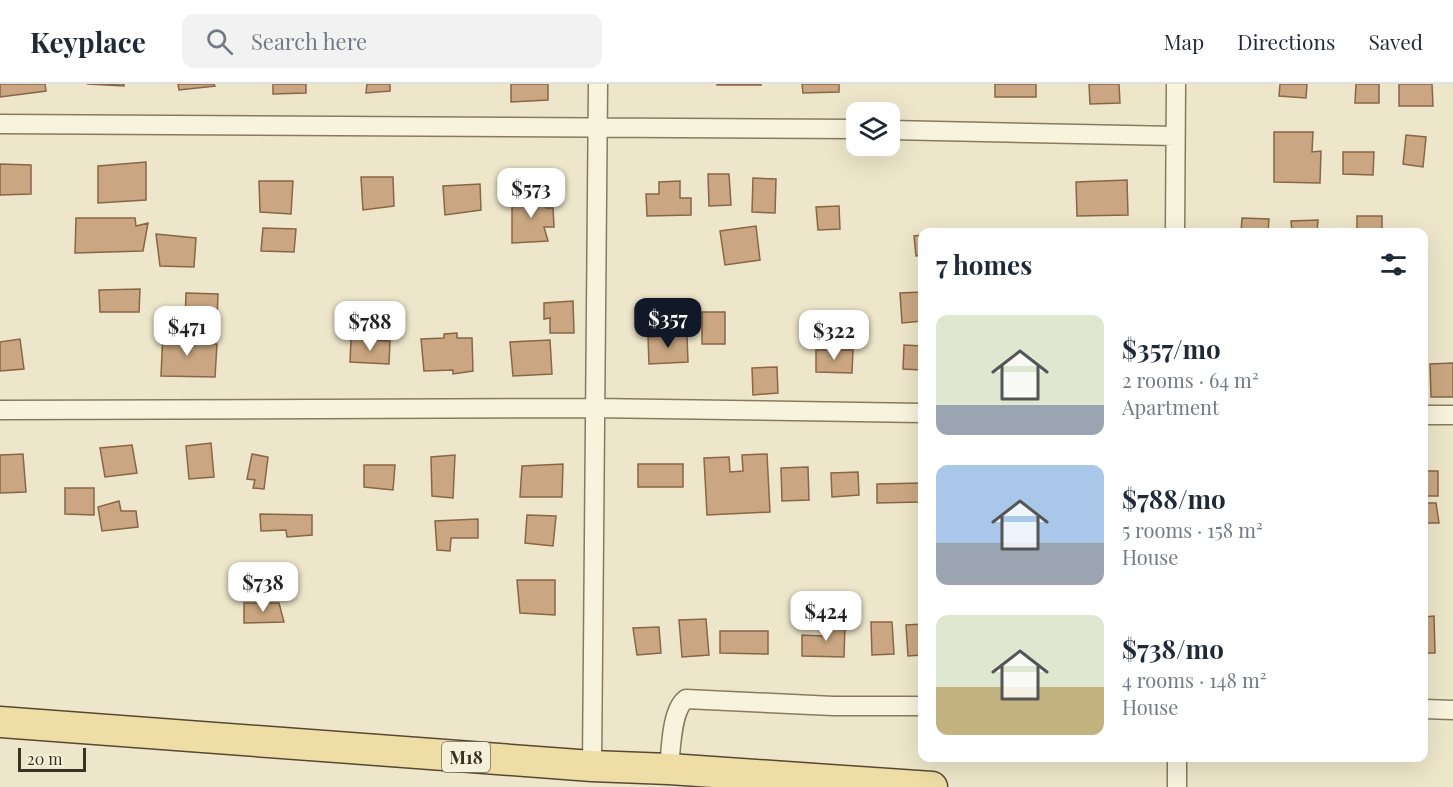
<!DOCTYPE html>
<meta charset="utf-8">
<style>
:root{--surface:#fff;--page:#f2f2f3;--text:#1f2937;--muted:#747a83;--line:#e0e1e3;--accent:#111827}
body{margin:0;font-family:"Playfair Display",serif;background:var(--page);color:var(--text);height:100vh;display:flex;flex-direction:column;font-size:22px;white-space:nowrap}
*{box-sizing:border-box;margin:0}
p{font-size:20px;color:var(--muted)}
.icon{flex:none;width:33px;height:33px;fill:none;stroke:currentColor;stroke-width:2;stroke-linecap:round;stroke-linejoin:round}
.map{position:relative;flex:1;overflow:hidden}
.side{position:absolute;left:918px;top:144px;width:510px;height:534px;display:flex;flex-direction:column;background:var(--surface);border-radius:12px;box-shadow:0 6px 24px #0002}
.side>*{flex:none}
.fabs{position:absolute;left:846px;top:18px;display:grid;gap:12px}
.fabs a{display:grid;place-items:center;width:54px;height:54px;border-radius:12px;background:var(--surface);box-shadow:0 6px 24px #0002;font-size:30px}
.scale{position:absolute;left:18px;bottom:15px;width:68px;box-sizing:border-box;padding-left:6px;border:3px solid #3b3022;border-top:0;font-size:16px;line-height:21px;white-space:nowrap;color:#3b3022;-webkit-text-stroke:4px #f5f0d9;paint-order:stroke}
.price{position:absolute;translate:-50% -51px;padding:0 14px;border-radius:12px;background:#fff;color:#222;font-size:20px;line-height:39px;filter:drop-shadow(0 2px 3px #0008)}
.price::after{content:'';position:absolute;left:50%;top:36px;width:18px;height:14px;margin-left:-9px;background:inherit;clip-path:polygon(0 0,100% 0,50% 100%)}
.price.selected{background:var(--accent);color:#fff}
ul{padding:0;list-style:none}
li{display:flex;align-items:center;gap:18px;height:150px;padding:0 18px}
li span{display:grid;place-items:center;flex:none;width:168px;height:120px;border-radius:12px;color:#555}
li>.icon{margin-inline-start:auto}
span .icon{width:72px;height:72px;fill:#fffc;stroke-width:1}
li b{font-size:26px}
h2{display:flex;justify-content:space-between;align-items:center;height:72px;padding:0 18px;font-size:26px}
header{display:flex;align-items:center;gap:36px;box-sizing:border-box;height:84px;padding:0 30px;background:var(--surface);border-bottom:2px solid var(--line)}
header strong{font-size:28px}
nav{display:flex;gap:33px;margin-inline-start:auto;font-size:21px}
.search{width:420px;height:54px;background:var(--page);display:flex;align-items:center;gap:15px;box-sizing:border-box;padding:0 21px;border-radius:12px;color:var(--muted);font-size:22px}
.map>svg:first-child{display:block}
</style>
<header>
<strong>Keyplace</strong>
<div class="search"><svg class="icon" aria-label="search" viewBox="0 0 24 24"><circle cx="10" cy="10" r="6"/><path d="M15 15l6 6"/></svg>Search here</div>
<nav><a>Map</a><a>Directions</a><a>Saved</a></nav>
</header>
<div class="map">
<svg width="1453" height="703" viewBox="0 0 1453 703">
<rect width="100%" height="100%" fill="#ede6ca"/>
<!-- building -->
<path fill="#caa782" stroke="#886646" stroke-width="1.5" d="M0 0H45L46 7 0 13Z
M87 0H124V2Z
M178 0H214L215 2 179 6Z
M273 0H306V9L273 10Z
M367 0H390V7L366 9Z
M511 0H548V16L511 18Z
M717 0H761V1H717Z
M802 0H839V8L803 9Z
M995 0H1036V13H995Z
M1089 0H1119L1120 19 1090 20Z
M1280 0H1307L1306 14 1279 12Z
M1356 0H1379V19H1355Z
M1399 0H1432L1433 22H1399Z
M1274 48H1313L1312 68 1321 67 1320 99 1274 98Z
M1406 51 1426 53 1423 83 1403 80Z
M1343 68H1374L1373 91 1343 90Z
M146 78V116L98 119V82Z
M0 80 31 81V110L0 111Z
M708 90H729L731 121 709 122Z
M361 93H393L394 122 363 126Z
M753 94 776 95 775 129 752 128Z
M1127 96 1128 131 1077 132 1076 98Z
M259 97H293L291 130 260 128Z
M680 97V114H691V131L647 132 646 110H659V98Z
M480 100 481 126 445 131 443 102Z
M544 111 546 124H553L554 143H544L548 157 512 159V113Z
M839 122 840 145 818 146 816 123Z
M1357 132H1382V148H1357Z
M76 134H135L136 142 148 139 143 167 75 169Z
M1242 134 1269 135 1268 148H1241Z
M1318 136 1317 148H1292L1291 137Z
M756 142 760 176 725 181 720 147Z
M263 144 296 145 294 168 261 167Z
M1034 145V148H999Z
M156 150 196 154 194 183 160 182Z
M922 151V171L916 172 914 152Z
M140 205 139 228H100L99 206Z
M922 208V237L902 239 900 209Z
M186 209 218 210 217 236 185 238Z
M573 217 574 249H550V234L544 235V219Z
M702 228H725V260H702Z
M163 247 184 248V260H217L215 293 161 292Z
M457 249V254H472L473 287 453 290V286L424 287 421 255 444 254V250Z
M687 251 688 278 649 280 648 253Z
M20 255 24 285 0 287V258Z
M351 255 390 257 389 280 350 278Z
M550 256 552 290 513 292 510 258Z
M904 261 922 262V286L903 285Z
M816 266H853L852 289 816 288Z
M1453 279V313H1431L1430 280Z
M777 283 778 309 753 311 752 284Z
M211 359 214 393 189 395 186 362Z
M132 361 137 389 105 393 100 364Z
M23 370 26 408 0 409V371Z
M252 370 268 373 264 405 253 404 255 396 247 395Z
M767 370 770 428 707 431 704 374 729 373 730 388 743 387 742 371Z
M455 371 453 414 432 412 431 373Z
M563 380 562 413H520L522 382Z
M638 380H683V403H638Z
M364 381H395L393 406 364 403Z
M808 383 809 416 782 417 781 384Z
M1424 387H1438V412H1424Z
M858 388 859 411 832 413 831 389Z
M920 399V418L877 419V400Z
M65 404H94V431L65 430Z
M119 417 121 427H136L138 443 102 447 98 423Z
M1424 419H1436L1439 439H1424Z
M260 430 312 431V451L287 453 286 446 261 447Z
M527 431 556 432 553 462 525 459Z
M478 435V454H451L450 467 437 466 435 437Z
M517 496H555V531L520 529Z
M244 519H279L284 538 244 539Z
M1434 532 1435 569H1424V533Z
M706 535 709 571 682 573 679 536Z
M871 538H892L894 570 872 571Z
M823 539 845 540 844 573 802 572V551L823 552Z
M922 540V571L908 572 906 541Z
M659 543 661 569 637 571 633 544Z
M720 547H768V570L720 569Z"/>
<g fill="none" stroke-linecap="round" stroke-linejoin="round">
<defs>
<path id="street" d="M0 40 856 45
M890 46 1175 52
M1175 148 1176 0
M0 326 594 324 922 329
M1424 331H1453
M1424 625 1453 626
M1177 674V703
M592 682 598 0
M669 685C671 666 671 626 686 615L833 622H922"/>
<path id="primary" d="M0 638 592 682 669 685 932 703"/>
</defs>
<!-- street casing -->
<use href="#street" stroke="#897a5f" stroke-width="21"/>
<!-- primary casing -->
<use href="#primary" stroke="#584732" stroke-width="33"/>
<!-- street -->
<use href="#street" stroke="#f8f3dd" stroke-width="18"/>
<!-- primary -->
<use href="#primary" stroke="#eedea5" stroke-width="30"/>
</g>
<g text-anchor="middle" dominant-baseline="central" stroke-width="4.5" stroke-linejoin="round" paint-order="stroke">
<!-- shield labels -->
<rect fill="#f5f0d9" stroke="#736a59" stroke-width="1.5" x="442" y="658" width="48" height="30" rx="4.5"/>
<g font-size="18" font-weight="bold" fill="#3b3022">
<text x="466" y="673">M18</text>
</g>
</g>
</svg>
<div class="fabs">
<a><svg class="icon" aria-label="layers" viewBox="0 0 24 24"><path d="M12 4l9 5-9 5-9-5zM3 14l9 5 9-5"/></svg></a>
</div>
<div class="scale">20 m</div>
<b class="price" style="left:531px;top:135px">$573</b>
<b class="price selected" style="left:668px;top:265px">$357</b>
<b class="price" style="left:370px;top:268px">$788</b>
<b class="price" style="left:187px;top:273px">$471</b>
<b class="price" style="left:834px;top:277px">$322</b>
<b class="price" style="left:263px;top:529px">$738</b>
<b class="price" style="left:826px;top:558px">$424</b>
<section class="side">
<h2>7 homes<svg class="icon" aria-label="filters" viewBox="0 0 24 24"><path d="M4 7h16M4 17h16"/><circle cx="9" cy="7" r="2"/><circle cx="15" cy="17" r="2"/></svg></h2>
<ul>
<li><span style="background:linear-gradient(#dfe7d0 75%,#9aa5b1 0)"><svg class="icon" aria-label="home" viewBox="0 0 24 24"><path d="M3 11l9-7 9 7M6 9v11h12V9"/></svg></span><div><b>$357/mo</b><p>2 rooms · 64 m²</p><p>Apartment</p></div></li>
<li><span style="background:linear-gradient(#a9c7e8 65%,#9aa5b1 0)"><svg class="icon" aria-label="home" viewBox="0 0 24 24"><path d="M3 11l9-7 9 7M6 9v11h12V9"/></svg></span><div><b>$788/mo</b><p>5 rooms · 158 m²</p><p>House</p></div></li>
<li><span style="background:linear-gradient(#dfe7d0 60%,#c2b280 0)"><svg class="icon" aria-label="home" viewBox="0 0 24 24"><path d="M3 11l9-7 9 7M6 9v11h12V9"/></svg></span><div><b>$738/mo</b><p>4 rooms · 148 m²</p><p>House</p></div></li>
</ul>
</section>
</div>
